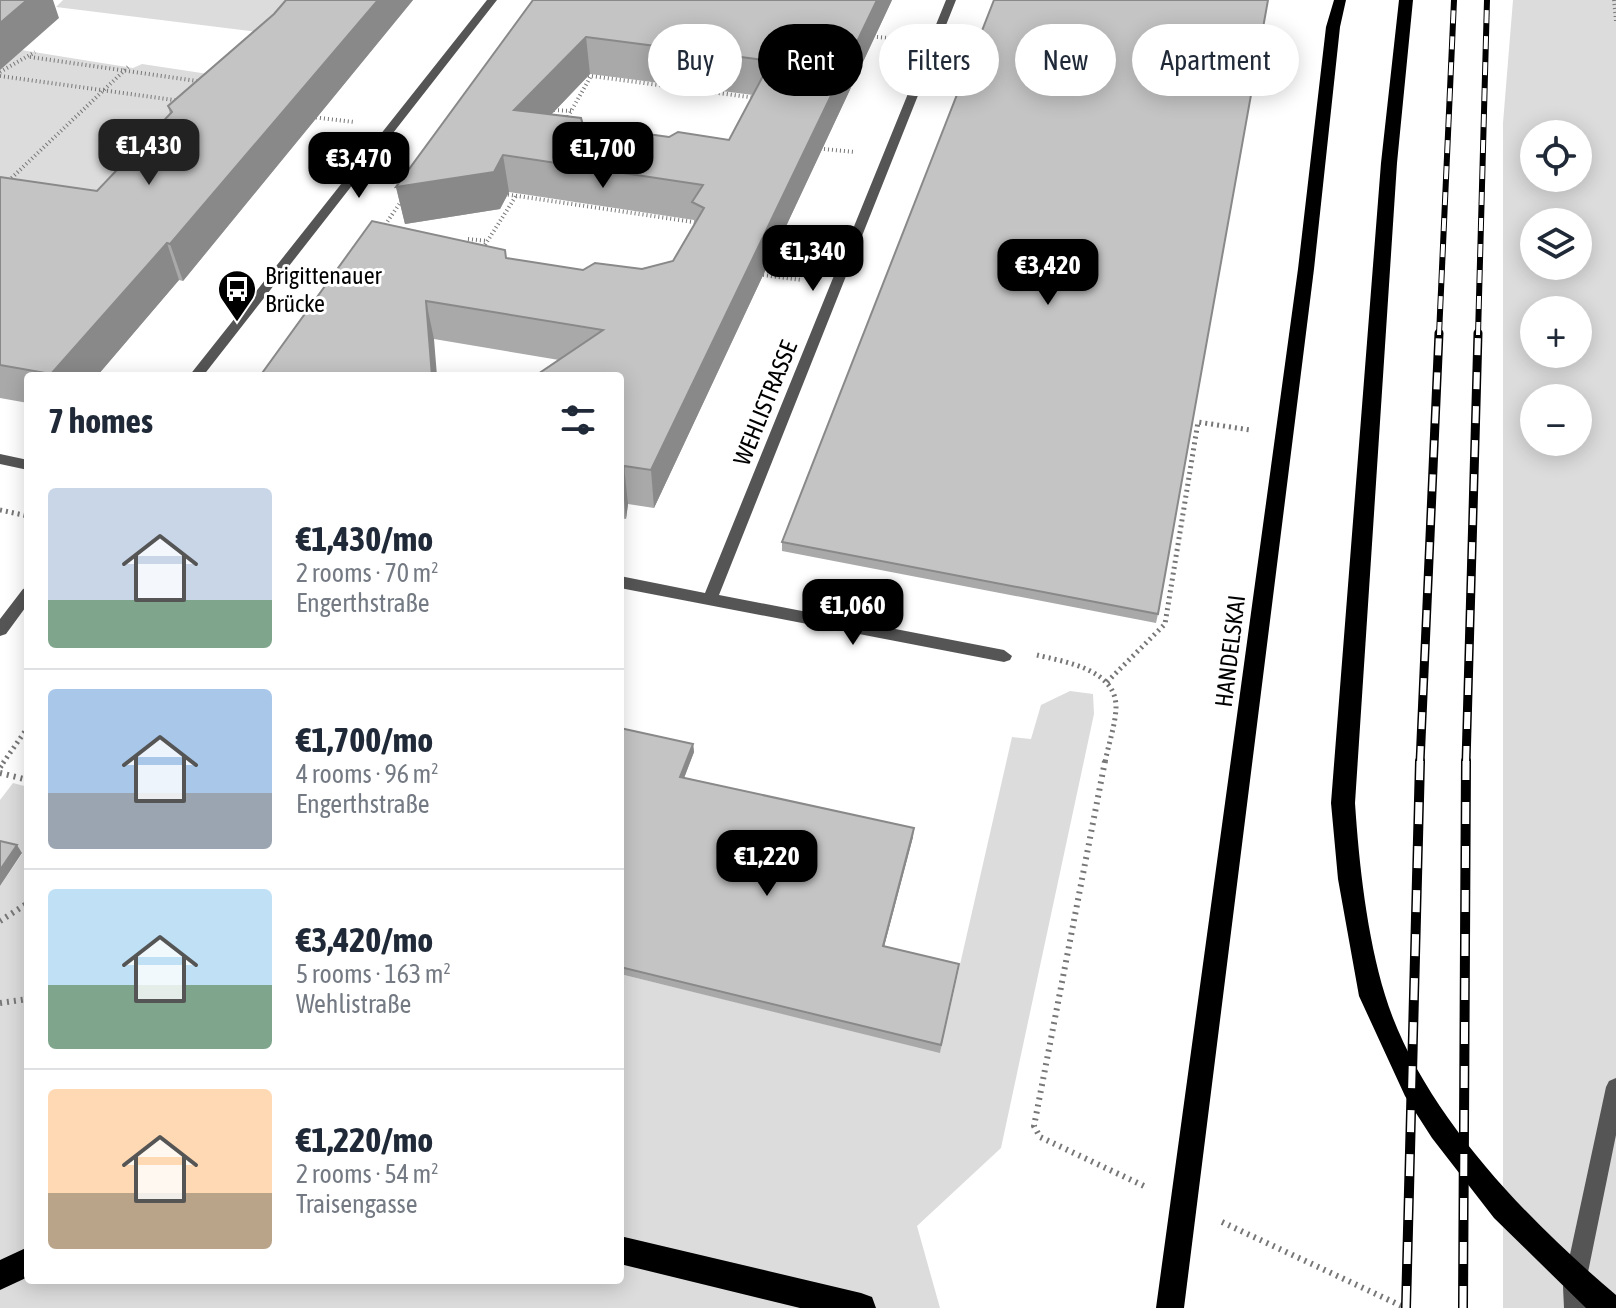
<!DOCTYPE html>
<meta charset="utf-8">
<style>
:root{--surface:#fff;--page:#f2f2f3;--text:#1f2937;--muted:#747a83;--line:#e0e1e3;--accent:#000}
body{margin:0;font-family:"Asap Condensed",sans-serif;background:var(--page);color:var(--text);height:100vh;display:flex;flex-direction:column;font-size:30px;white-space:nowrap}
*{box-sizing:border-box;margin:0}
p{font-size:26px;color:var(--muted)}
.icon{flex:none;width:44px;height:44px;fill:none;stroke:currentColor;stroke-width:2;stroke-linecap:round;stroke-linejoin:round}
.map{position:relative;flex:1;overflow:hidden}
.sheet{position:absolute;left:24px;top:372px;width:600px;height:912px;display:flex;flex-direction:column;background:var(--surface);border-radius:8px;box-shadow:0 4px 20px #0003}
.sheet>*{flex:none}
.top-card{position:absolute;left:648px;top:24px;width:760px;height:72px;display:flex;gap:16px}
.tools{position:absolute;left:1520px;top:120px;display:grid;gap:16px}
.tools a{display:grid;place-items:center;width:72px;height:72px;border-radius:50%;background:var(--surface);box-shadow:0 4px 20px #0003;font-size:40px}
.price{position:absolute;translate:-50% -68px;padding:0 18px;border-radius:16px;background:var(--accent);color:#fff;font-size:26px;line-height:52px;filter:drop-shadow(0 2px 4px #0008)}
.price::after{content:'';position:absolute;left:50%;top:48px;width:24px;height:18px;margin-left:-12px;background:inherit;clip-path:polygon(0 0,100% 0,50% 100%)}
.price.active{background:#222;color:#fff}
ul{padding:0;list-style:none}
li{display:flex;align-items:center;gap:24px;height:200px;padding:0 24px}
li+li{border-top:2px solid var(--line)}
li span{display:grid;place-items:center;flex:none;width:224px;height:160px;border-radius:8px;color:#555}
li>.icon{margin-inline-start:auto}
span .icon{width:96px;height:96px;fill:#fffc;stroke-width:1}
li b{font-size:34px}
h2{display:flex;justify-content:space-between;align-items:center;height:96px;padding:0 24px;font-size:34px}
.pill{padding:0 28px;border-radius:36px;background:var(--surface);box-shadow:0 4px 20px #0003;font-size:28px;line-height:72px}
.pill.active{background:var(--accent);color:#fff}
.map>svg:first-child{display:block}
</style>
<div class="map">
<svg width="1616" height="1308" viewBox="0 0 1616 1308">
<rect width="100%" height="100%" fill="#fff"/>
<!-- green -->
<path fill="#dcdcdc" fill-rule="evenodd" d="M63 0H313L282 35 56 7Z
M1513 0H1616V1308H1503V123ZM1534 134H1578V178H1534ZM1534 222H1578V266H1534ZM1534 310H1578V354H1534ZM1534 398H1578V442H1534Z
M15 49 133 68 142 64 248 80 155 217 0 200V62Z
M1070 691 1093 694 1094 714 1001 1148 917 1226 940 1308H0V886L22 854 0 848V800L13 783 28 787V1280H620V974L940 1052 1012 737 1031 739 1041 705Z"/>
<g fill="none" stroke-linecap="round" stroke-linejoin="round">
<!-- path-far2 -->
<path stroke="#777" stroke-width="4" stroke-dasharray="1 3" stroke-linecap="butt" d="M1614 0 1616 21
M877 37 900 39
M30 57 204 82
M0 72 35 52
M584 75 756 98
M0 76 181 101
M554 110 571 111
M312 117 354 122
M566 120 591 76
M824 149 855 152
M0 189 128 67
M504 194 700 223
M383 228 402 200
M468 239 488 241
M483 248 516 196
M763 275 802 280"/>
<!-- path-far1 -->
<path stroke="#777" stroke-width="5" stroke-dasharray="2 4" stroke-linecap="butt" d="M0 510 28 516
M1037 655C1065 662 1115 669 1116 706 1116 724 1108 745 1105 763
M1107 682 1165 624 1198 422 1250 430
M3 763 28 727"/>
<!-- path -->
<path stroke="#777" stroke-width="6" stroke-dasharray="2 5" stroke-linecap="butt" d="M1105 761 1034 1126 1040 1137 1144 1186
M0 767 4 761
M0 773 28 780
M0 921 28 903
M0 1003 28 999
M1222 1222 1406 1308"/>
<!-- service -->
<path fill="#555" fill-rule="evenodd" d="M1616 1078V1135L1585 1287 1586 1308H1564L1563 1287 1606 1087 1609 1081Z"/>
<!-- minor -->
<path fill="#555" fill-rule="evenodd" d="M946 0H956L719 595 1004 650 1012 656 1010 660 1004 662 620 588V576L705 593Z"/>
<!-- tertiary -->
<path fill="#555" fill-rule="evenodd" d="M487 0H497L203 376H189Z
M0 454 28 460V470L0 464Z
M28 587V604L6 634 0 636V619L23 589Z"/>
<!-- primary -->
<path fill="#000" fill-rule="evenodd" d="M1334 0H1346L1340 27 1314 269 1184 1308H1156L1298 269 1326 27Z"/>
<!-- trunk -->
<path fill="#000" fill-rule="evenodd" d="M1399 0H1413L1397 163 1355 803C1359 864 1367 936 1385 995 1420 1110 1526 1219 1616 1295V1308H1586L1494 1218 1432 1138 1405 1096 1359 996 1338 879 1331 803 1381 163Z
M620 1236 861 1293 872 1297 876 1308H800L620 1264Z
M28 1247V1277L0 1290V1260Z"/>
<defs>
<path id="rail-far2" d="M1439 335 1454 0
M1478 335 1487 0"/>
<path id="rail-far1" d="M1420 763 1439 333
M1466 763 1478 333"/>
<path id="rail" d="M1406 1308 1420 761
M1463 1308 1466 761"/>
</defs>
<!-- rail-far2 casing -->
<use href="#rail-far2" stroke="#000" stroke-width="6"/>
<!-- rail-far1 casing -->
<use href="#rail-far1" stroke="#000" stroke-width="9"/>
<!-- rail casing -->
<use href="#rail" stroke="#000" stroke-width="10"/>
<!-- rail-far2 -->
<use href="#rail-far2" stroke="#fff" stroke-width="4" stroke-dasharray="13" stroke-linecap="butt"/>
<!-- rail-far1 -->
<use href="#rail-far1" stroke="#fff" stroke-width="6" stroke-dasharray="17" stroke-linecap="butt"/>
<!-- rail -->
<use href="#rail" stroke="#fff" stroke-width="7" stroke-dasharray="22" stroke-linecap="butt"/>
</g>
<!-- wall -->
<path fill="#a9a9a9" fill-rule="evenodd" d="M286 0H413L183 281 179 280 97 376H28V403L0 398V177L97 191 170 114 168 106 274 14Z
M533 0H892L654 508 628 504 626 519 620 518V376L559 360 434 339 260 376 506 258 583 270 642 269 673 261 694 226V220L509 192 500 209 405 224 396 187ZM590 74 753 95 729 140 669 137 583 125 551 115Z
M782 542 1158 614 1156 623 782 551Z
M620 728 693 744 694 752 684 778 913 837 884 947 959 964 940 1053 620 974Z"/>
<!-- shaded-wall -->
<path fill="#898989" d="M26 0H53L59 18 0 70V23Z
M378 0H413L183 281 170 244Z
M877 0H892L654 508 651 470Z
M586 37 590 74 520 147 514 110Z
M503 155 509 192 500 209 405 224 396 187Z
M167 243 179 280 97 376H52L51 374Z
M426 301 434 339 437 376H432Z
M624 466 628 504 626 519 622 481Z
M693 744 694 752 681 786 680 777Z
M914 828 913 837 882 954 883 946Z
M17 845 22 853 0 886V870Z"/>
<!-- building -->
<path fill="#c4c4c4" stroke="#898989" stroke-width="2" fill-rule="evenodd" d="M0 0H27L0 23Z
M286 0H378L170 244 167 243 51 374 0 365V177L97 191 172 112 168 106 274 14Z
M533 0H877L651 470 624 466 622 481H620V376H535L603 330 426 301 432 376H260L372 221 505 250 506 258 583 270 595 263 642 269 673 261 704 208 692 202 703 185 503 155 494 172 396 187ZM586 37 771 61 729 140 678 132 669 137 583 125 581 118 514 110Z
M994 0H1268L1158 614 782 542Z
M620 728 693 744 680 777 914 828 883 946 959 964 941 1045 620 967Z
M0 841 17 845 0 870Z"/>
<!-- icons -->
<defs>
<symbol id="bus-pin" viewBox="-11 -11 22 30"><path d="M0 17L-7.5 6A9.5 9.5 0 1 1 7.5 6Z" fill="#000" stroke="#fff"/><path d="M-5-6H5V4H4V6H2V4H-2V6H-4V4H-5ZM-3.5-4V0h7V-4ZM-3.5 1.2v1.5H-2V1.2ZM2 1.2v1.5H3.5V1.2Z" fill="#fff"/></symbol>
</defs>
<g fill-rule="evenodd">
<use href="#bus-pin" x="215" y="267" width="44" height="60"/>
</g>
<g text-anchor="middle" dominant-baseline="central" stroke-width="6" stroke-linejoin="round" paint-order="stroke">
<!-- poi labels -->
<g font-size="24" fill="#000" stroke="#fff" text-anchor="start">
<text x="265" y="275">Brigittenauer<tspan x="265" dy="28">Brücke</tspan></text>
</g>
<!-- street labels -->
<g font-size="24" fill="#000" stroke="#fff">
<text transform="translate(765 403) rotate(-68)">WEHLISTRASSE</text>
<text transform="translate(1230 651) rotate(-83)">HANDELSKAI</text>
</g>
</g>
</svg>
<div class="tools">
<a><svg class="icon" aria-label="locate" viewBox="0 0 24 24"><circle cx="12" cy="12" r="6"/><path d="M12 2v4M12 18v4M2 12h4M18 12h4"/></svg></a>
<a><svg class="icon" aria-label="layers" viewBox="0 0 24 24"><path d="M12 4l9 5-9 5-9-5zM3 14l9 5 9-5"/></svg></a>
<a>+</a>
<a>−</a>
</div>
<b class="price active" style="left:149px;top:187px">€1,430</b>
<b class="price" style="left:603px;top:190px">€1,700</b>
<b class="price" style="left:359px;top:200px">€3,470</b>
<b class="price" style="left:813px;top:293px">€1,340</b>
<b class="price" style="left:1048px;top:307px">€3,420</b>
<b class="price" style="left:853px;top:647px">€1,060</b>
<b class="price" style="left:767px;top:898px">€1,220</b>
<div class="top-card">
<a class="pill">Buy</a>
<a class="pill active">Rent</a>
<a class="pill">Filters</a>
<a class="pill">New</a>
<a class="pill">Apartment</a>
</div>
<section class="sheet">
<h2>7 homes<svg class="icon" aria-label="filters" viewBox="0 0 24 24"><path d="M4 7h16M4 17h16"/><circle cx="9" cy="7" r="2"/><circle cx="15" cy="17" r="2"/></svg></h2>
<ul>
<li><span style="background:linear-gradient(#c9d6e8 70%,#7fa58c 0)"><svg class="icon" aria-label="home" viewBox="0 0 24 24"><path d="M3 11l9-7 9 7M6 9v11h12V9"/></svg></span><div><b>€1,430/mo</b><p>2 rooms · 70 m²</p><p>Engerthstraße</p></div></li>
<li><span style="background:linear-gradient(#a9c7e8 65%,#9aa5b1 0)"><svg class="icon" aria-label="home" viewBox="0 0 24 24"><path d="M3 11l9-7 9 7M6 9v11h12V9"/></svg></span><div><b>€1,700/mo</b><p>4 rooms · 96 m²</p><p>Engerthstraße</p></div></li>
<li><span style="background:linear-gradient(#bfe0f5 60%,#7fa58c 0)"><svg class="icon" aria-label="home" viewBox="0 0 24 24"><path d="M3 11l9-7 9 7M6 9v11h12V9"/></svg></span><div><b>€3,420/mo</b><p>5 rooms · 163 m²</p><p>Wehlistraße</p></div></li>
<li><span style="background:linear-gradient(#ffd9b3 65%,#b9a48a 0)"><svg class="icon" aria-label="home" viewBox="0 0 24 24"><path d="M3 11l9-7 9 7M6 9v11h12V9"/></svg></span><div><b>€1,220/mo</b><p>2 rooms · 54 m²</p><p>Traisengasse</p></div></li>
</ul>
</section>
</div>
